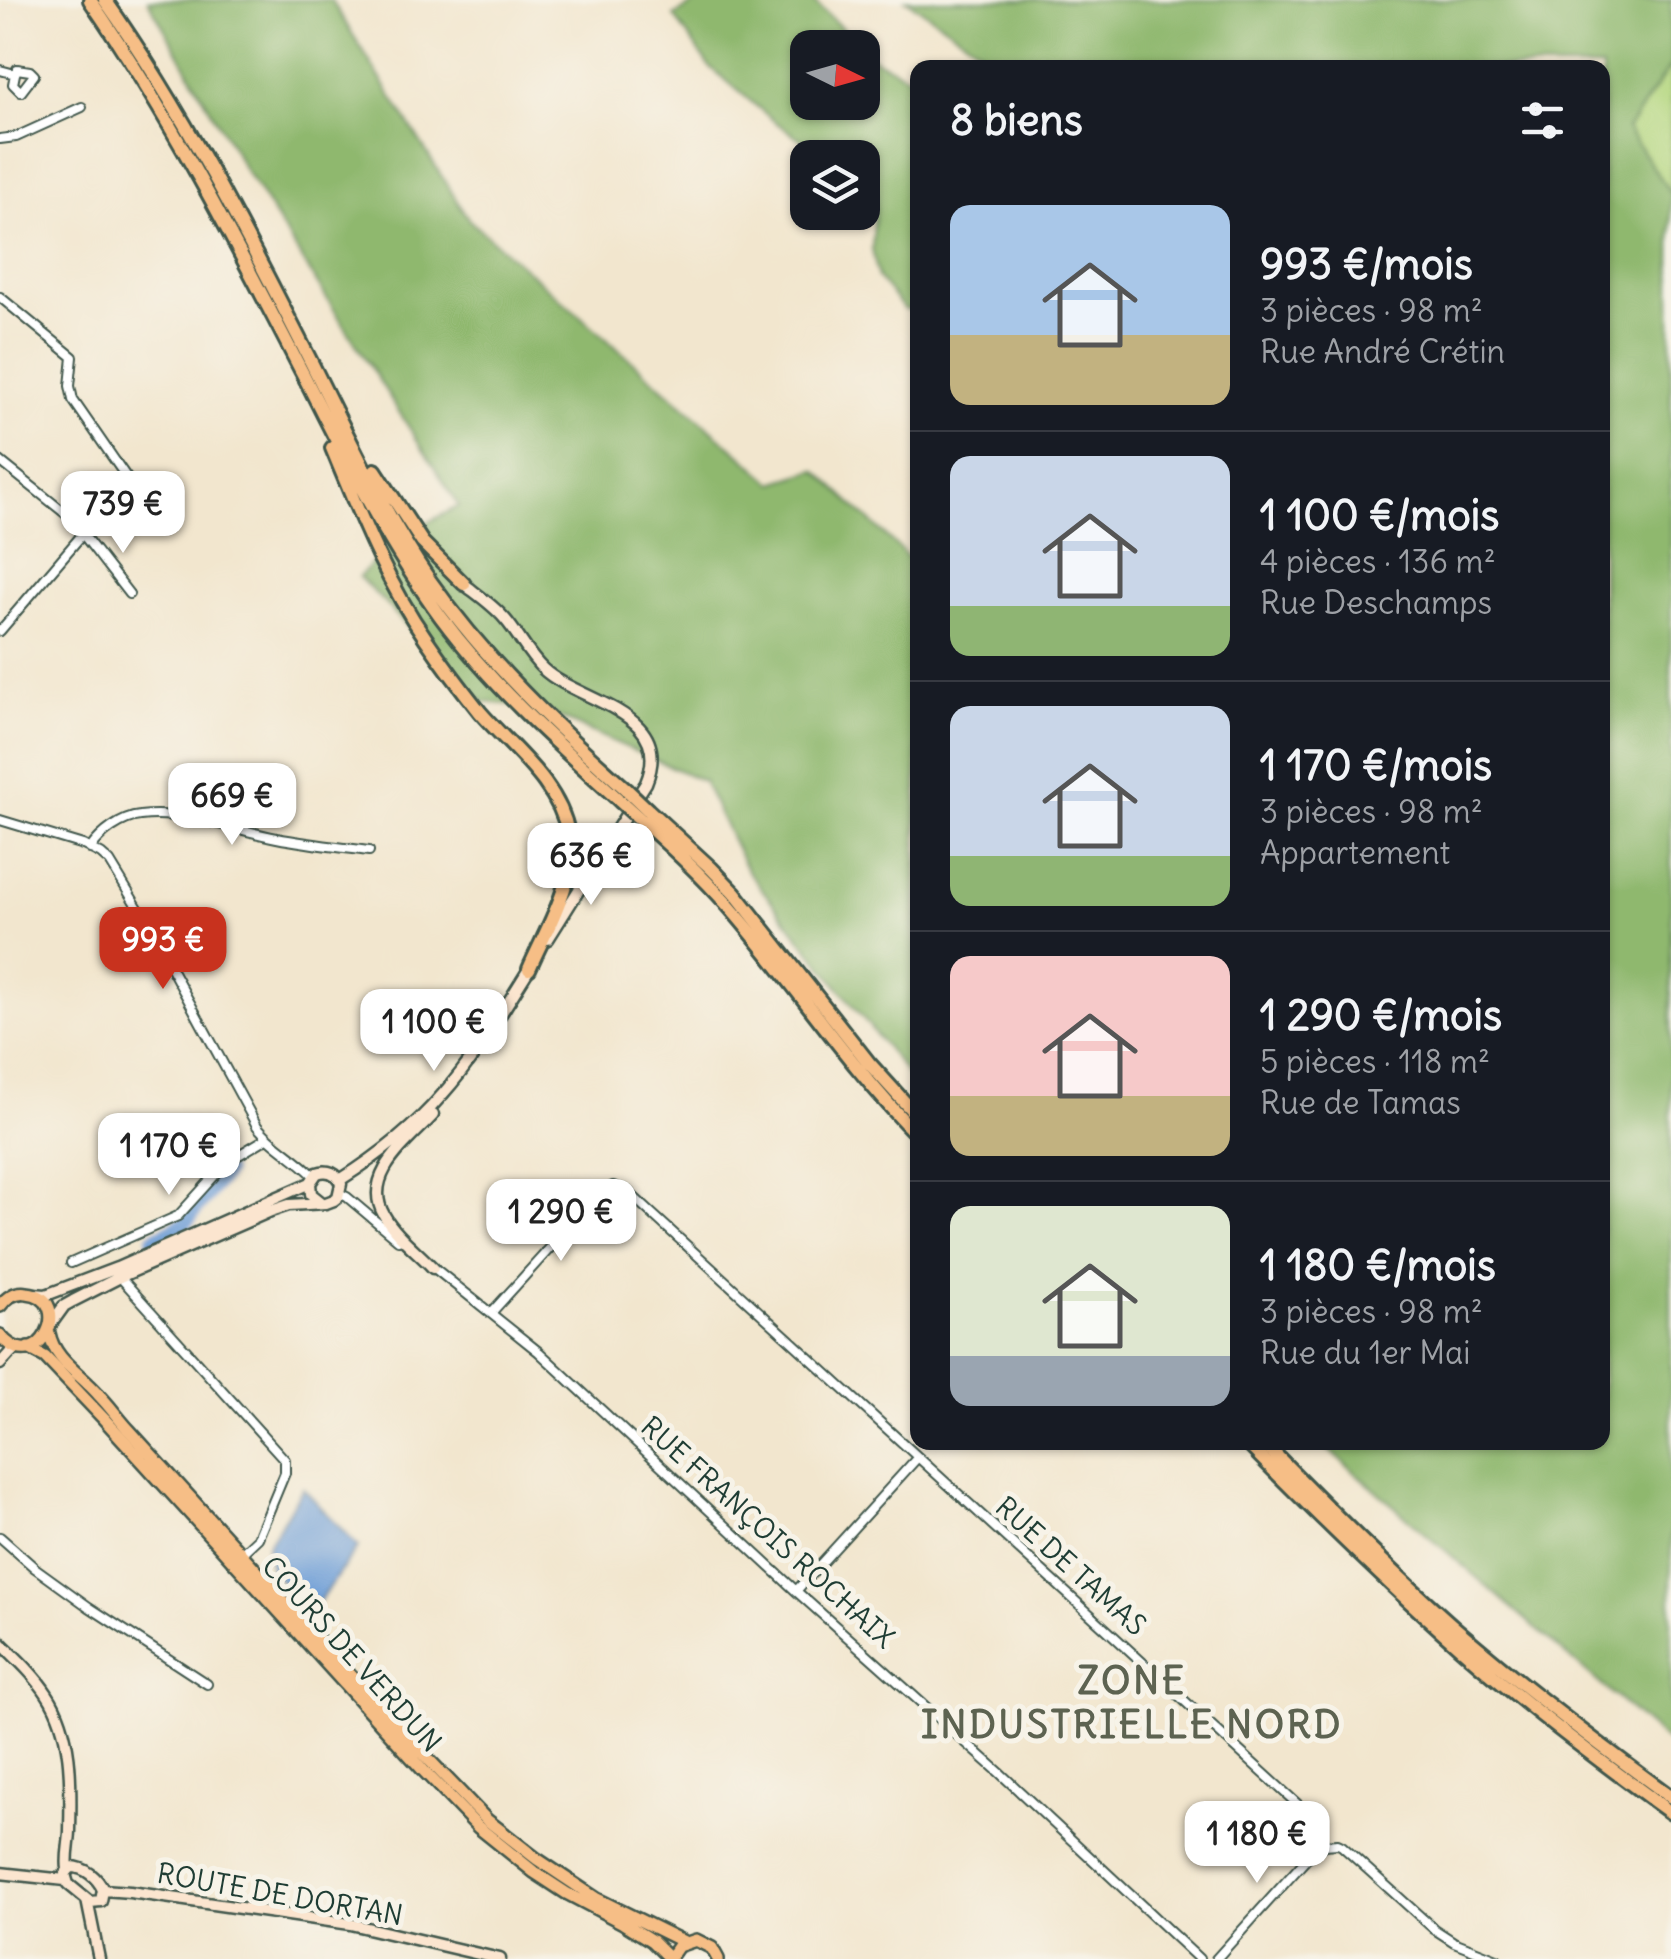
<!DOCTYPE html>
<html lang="fr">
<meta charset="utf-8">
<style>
:root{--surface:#171b24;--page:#20242c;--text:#f1f3f6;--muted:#9ea1a6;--line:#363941;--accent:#c8321e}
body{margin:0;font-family:Delius,sans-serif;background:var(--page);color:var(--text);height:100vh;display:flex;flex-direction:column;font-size:38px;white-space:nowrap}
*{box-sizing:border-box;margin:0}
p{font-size:32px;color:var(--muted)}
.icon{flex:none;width:55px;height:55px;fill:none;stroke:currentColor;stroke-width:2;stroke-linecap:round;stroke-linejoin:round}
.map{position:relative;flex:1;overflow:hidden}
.sheet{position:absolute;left:910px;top:60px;width:700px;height:1390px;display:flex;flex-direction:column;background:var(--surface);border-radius:20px;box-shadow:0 2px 8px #0004}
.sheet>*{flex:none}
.needle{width:65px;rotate:95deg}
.tools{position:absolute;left:790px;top:30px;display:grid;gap:20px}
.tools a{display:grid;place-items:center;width:90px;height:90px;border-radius:20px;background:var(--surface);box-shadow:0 2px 8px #0004;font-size:50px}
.price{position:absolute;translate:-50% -85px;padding:0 22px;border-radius:20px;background:#fff;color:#222;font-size:32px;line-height:65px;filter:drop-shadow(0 2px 5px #0008)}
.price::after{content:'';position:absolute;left:50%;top:60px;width:30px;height:22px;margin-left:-15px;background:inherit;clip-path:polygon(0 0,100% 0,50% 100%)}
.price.current{background:var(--accent);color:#fff}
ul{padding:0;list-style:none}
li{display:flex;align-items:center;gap:30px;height:250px;padding:0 40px}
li+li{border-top:2px solid var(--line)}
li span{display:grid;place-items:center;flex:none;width:280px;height:200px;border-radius:20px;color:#555}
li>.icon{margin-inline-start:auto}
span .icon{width:120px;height:120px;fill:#fffc;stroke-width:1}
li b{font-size:42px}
h2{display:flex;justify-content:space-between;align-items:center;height:120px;padding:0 40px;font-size:42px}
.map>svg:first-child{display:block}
</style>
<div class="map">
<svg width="1671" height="1959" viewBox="0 0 1671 1959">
<rect width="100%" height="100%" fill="#f7f3e8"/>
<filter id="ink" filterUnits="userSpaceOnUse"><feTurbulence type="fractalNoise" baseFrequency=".01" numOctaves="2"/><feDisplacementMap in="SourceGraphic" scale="20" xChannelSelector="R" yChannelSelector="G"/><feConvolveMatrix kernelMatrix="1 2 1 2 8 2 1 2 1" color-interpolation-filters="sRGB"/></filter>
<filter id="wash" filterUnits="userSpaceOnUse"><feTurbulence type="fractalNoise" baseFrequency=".0048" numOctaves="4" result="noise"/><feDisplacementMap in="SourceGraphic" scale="40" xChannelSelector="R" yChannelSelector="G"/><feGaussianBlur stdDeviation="2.25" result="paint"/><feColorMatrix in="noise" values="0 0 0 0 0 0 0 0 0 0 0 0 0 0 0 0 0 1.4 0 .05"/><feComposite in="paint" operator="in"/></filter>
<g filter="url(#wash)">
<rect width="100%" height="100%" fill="#f2e6ce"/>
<path fill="#b4d77f" stroke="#6a8a5a" stroke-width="2.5" d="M 1671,65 L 1671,194 L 1627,129 Z"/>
<path fill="#8fb86e" stroke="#577a51" stroke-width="2.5" d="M 148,0 L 331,0 L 469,220 L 773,483 L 816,470 L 908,557 L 917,560 L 917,1087 L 747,870 L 703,781 L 533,706 L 483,702 L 359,577 L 396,539 L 459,506 L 244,168 Z
M 701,0 L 812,0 L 862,47 L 808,48 L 808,102 L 862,102 L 863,48 L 873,58 L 917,81 L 917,310 L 904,309 L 878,278 L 872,249 L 876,195 L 863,164 L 862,158 L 827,157 L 774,121 L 708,65 L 674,16 Z
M 906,0 L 1671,0 L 1671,65 L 1627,129 L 1671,194 L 1671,1745 L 1321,1443 L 1602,1442 L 1602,68 L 1008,67 C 972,47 941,21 906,0 Z"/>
<path fill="#6e9ed7" stroke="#466e86" stroke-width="2.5" d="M 303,1488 L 358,1547 L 312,1611 L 271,1571 L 267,1546 Z"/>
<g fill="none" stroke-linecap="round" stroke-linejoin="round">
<path stroke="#6e9ed7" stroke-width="15" d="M 154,1239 L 185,1223 L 225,1172"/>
</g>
</g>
<g filter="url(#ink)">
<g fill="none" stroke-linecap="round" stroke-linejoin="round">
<g stroke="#3f564b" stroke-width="12">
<path id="street" d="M 0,70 L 15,74 L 17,69 L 30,71 L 34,75 L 21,92 L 13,84 L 15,74
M 0,139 L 16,137 L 82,107
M 0,297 L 73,357 L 70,386 L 73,400 L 140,497 L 142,502 L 141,513 L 126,522 L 87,527 L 81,526 L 0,461
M 85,537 L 129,594
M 0,631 L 81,536
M 0,820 L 83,845 L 101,854 L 110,862 L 141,913 L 257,1126 C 273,1146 296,1157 314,1176
M 90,849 C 101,833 121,818 140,816 C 182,810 236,830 277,838 C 307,844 338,847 369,851
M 339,1193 L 347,1197 L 398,1240
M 71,1263 L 178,1216 L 227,1162 L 267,1138
M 433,1267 L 539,1352 L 796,1591 L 1000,1773 L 1199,1959
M 120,1277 L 285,1460 L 285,1473 L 258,1538 L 241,1554
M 491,1313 L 599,1194 L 613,1186 L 626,1190 L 1317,1822 L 1324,1845
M 0,1537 L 35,1568 L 89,1607 L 207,1684
M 796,1591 L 918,1457
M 1324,1845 L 1338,1844 L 1342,1846 L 1434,1929 L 1454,1942 L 1497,1959
M 1216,1959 L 1312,1853 L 1324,1845"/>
</g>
<g stroke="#3f564b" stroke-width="15">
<path id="secondary" d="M 464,584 C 478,595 493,605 505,619 C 519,635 528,655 543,669 C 579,703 676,711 646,783 L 548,939
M 433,1115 C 409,1141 361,1175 384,1215 C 395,1235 418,1252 433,1268
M 340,1180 C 378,1156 413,1129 442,1095 C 477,1056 503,1010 531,966
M 34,1294 L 46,1295 L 117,1268 L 310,1183
M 51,1324 L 64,1306 L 73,1301 L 120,1277 L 271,1211 L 289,1205 L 326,1203 L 334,1200 L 338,1197 L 341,1184 C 337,1173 328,1169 317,1173 L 310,1183 L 311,1194 L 321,1202
M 0,1364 L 11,1352 L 19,1348
M 0,1642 C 17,1659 34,1674 47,1694 C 73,1733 71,1785 70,1830 C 70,1843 66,1856 68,1869
M 71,1867 C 85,1867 98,1878 103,1890 L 101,1901 L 90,1902 L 68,1884 L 65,1874 Z
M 0,1873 L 65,1880
M 103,1890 L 130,1892 L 350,1924 L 500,1959
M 87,1900 L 99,1959"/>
</g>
<g stroke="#3f564b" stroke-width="16">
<path id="primary" d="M 0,1306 C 7,1297 16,1291 27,1293 C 77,1298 38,1382 0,1335
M 49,1333 C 54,1360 81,1374 98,1394 C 109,1405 118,1418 129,1430 L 407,1737 L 487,1820 L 537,1859 L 597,1899 L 684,1942
M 28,1348 L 45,1357 L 104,1419 L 423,1770 L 478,1827 L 534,1872 L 566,1893 L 623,1923 L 652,1941 L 669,1958
M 669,1959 L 678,1946 L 696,1940 L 712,1948 L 718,1959"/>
</g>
<g stroke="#3f564b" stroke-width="18">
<path id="highway" d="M 90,0 C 172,119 237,246 303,374 C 345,457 386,542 441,617 C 493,687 556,743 620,801
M 105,0 C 185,113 248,238 311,362 C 348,436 383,513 430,581 C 486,661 555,726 627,790
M 332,448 C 359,513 385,580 426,639 C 443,664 461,688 480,712 C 511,748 559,783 568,833 C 578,880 547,927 529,969
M 375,470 L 422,542 L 464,584
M 648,810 L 711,868 L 735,893 L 869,1063 L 918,1117
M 641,820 C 675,850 709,882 738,917 C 799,989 851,1068 918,1136
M 1246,1442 C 1321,1518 1397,1593 1478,1663 C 1540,1716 1605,1765 1671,1813
M 1263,1442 C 1326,1506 1388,1569 1455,1628 C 1524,1688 1597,1743 1671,1797"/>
</g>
<use href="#street" stroke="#fff" stroke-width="8"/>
<use href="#secondary" stroke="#fbe5cf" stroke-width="10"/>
<use href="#primary" stroke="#f6be86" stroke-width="11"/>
<use href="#highway" stroke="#f6be86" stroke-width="12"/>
<g stroke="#3f564b" stroke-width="18" stroke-linecap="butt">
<path id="highway-bridge" d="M 627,790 L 648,810
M 620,801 L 641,820"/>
</g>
<use href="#highway-bridge" stroke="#f6be86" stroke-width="12"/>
</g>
</g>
<g text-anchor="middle" stroke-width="10" stroke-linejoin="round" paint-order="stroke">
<g font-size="28" fill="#1f3d34" stroke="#f7f3e8">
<text transform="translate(768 1532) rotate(42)" y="10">RUE FRANÇOIS ROCHAIX</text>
<text transform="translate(1071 1566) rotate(42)" y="10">RUE DE TAMAS</text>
<text transform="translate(352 1654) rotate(48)" y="10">COURS DE VERDUN</text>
<text transform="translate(280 1894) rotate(10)" y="10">ROUTE DE DORTAN</text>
</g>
<g font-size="38" font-weight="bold" letter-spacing="2.5" fill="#5d6351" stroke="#f7f3e8">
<text x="1132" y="1694">ZONE<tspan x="1132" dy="44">INDUSTRIELLE NORD</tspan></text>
</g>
</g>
</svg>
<div class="tools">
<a><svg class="needle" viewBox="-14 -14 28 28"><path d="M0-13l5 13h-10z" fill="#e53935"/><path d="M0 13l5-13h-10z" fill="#9ea1a6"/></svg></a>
<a><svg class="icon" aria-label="layers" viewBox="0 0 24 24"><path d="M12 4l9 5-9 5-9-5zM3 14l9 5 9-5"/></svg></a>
</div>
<b class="price" style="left:123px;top:556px">739 €</b>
<b class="price" style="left:232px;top:848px">669 €</b>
<b class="price" style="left:591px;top:908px">636 €</b>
<b class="price current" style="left:163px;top:992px">993 €</b>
<b class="price" style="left:434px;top:1074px">1 100 €</b>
<b class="price" style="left:169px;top:1198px">1 170 €</b>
<b class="price" style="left:561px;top:1264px">1 290 €</b>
<b class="price" style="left:1257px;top:1886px">1 180 €</b>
<section class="sheet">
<h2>8 biens<svg class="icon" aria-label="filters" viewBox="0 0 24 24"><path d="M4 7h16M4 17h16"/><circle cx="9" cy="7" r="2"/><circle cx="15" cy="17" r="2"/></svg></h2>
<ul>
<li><span style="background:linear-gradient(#a9c7e8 65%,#c2b280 0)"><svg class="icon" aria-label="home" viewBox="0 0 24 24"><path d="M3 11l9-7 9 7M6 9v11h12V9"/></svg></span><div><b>993 €/mois</b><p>3 pièces · 98 m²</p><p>Rue André Crétin</p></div></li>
<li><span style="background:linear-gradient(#c9d6e8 75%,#8fb573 0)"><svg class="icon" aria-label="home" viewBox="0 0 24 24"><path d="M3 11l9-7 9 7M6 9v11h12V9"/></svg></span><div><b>1 100 €/mois</b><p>4 pièces · 136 m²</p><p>Rue Deschamps</p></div></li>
<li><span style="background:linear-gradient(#c9d6e8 75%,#8fb573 0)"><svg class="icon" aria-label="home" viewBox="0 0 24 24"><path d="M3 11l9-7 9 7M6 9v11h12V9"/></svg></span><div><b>1 170 €/mois</b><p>3 pièces · 98 m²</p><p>Appartement</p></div></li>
<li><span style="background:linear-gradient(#f6c9c9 70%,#c2b280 0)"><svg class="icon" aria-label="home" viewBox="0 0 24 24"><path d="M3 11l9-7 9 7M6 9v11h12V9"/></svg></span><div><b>1 290 €/mois</b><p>5 pièces · 118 m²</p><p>Rue de Tamas</p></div></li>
<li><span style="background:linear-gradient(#dfe7d0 75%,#9aa5b1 0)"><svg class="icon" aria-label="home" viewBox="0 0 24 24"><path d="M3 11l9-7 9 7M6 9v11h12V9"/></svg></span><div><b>1 180 €/mois</b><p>3 pièces · 98 m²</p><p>Rue du 1er Mai</p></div></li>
</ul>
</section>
</div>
